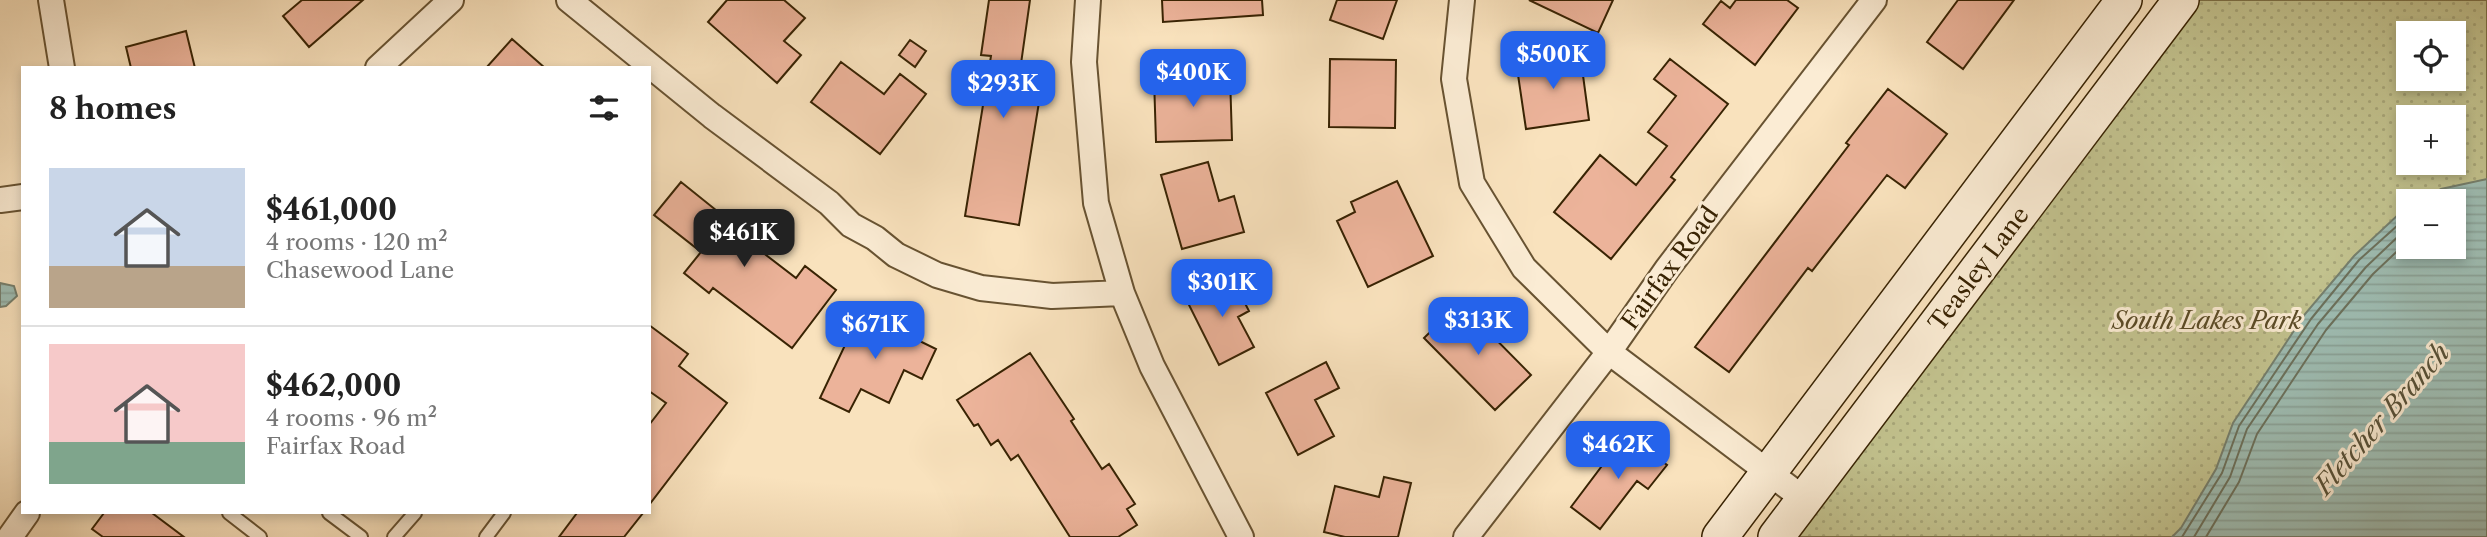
<!DOCTYPE html>
<meta charset="utf-8">
<style>
:root{--surface:#fff;--page:#f6f6f6;--text:#222;--muted:#767676;--line:#e0e0e0;--accent:#2563eb}
body{margin:0;font-family:"Libre Caslon Text",serif;background:var(--page);color:var(--text);height:100vh;display:flex;flex-direction:column;font-size:26px;white-space:nowrap}
*{box-sizing:border-box;margin:0}
p{font-size:23px;color:var(--muted)}
.icon{flex:none;width:38px;height:38px;fill:none;stroke:currentColor;stroke-width:2;stroke-linecap:round;stroke-linejoin:round}
.map{position:relative;flex:1;overflow:hidden}
.details{position:absolute;left:21px;top:66px;width:630px;height:448px;display:flex;flex-direction:column;background:var(--surface);border-radius:0px;box-shadow:0 4px 10px #0003}
.details>*{flex:none}
.tools{position:absolute;left:2396px;top:21px;display:grid;gap:14px}
.tools a{display:grid;place-items:center;width:70px;height:70px;border-radius:0px;background:var(--surface);box-shadow:0 4px 10px #0003;font-size:35px}
.price{position:absolute;translate:-50% -60px;padding:0 16px;border-radius:14px;background:var(--accent);color:#fff;font-size:23px;line-height:46px;filter:drop-shadow(0 2px 4px #0008)}
.price::after{content:'';position:absolute;left:50%;top:42px;width:21px;height:16px;margin-left:-10px;background:inherit;clip-path:polygon(0 0,100% 0,50% 100%)}
.price.selected{background:#222;color:#fff}
ul{padding:0;list-style:none}
li{display:flex;align-items:center;gap:21px;height:175px;padding:0 28px}
li+li{border-top:2px solid var(--line)}
li span{display:grid;place-items:center;flex:none;width:196px;height:140px;border-radius:0px;color:#555}
li>.icon{margin-inline-start:auto}
span .icon{width:84px;height:84px;fill:#fffc;stroke-width:1}
li b{font-size:30px}
h2{display:flex;justify-content:space-between;align-items:center;height:84px;padding:0 28px;font-size:30px}
.map>svg:first-child{display:block}
</style>
<div class="map">
<svg width="2487" height="537" viewBox="0 0 2487 537">
<defs>
<pattern id="grass-dots" width="8" height="8" patternUnits="userSpaceOnUse" patternTransform="scale(1.75)"><rect width="8" height="8" fill="#c2c28e"/><path d="M2 2h.1M6 6h.1" fill="none" stroke="#a7a679" stroke-width="1.8" stroke-linecap="round"/></pattern>
<pattern id="water-rules" width="6" height="5" patternUnits="userSpaceOnUse" patternTransform="scale(1.75)"><rect width="6" height="5" fill="#9ebdb3"/><path d="M0 2.5h6" fill="none" stroke="#89a298"/></pattern>
</defs>
<rect width="100%" height="100%" fill="#f9e2bd"/>
<filter id="stains"><feTurbulence type="fractalNoise" baseFrequency=".00286" numOctaves="4"/><feColorMatrix values="0 0 0 0 .2 0 0 0 0 .09 0 0 0 0 .02 0 0 0 .5 -.17"/></filter>
<radialGradient id="worn" r=".72"><stop offset=".6" stop-color="#630" stop-opacity="0"/><stop offset="1" stop-color="#630" stop-opacity=".3"/></radialGradient>
<path fill="url(#grass-dots)" stroke="#7d7248" stroke-width="2" fill-rule="evenodd" d="M 2180,0 L 2487,0 L 2487,537 L 1776,537 ZM 2408,33 L 2454,33 L 2454,79 L 2408,79 ZM 2408,117 L 2454,117 L 2454,163 L 2408,163 ZM 2408,201 L 2454,201 L 2454,247 L 2408,247 Z"/>
<path fill="url(#water-rules)" stroke="#757f6d" stroke-width="2" d="M 2487,179 L 2487,537 L 2172,537 L 2181,528 L 2216,469 L 2233,423 L 2305,314 L 2354,256 L 2400,213 L 2408,208 L 2408,247 L 2454,247 L 2454,201 L 2420,201 L 2441,189 Z
M 0,283 L 14,286 L 17,296 L 6,306 L 0,307 Z"/>
<g fill="none" stroke-linecap="round" stroke-linejoin="round">
<path stroke="#6b705b" stroke-width="2" d="M 2182,537 L 2222,473 L 2239,426 L 2311,319 L 2359,260 L 2408,216
M 2194,537 L 2230,477 L 2247,429 L 2318,324 L 2366,267 L 2408,227
M 2206,537 L 2239,482 L 2257,434 L 2326,330 L 2373,274 L 2408,241"/>
</g>
<path fill="#ecb39a" stroke="#382303" stroke-width="2" d="M 302,0 L 363,0 L 309,47 L 283,16 Z
M 727,0 L 784,0 L 805,18 L 784,41 L 801,55 L 777,83 L 708,22 Z
M 989,0 L 1030,0 L 1017,92 L 1040,96 L 1019,225 L 965,216 L 991,56 L 981,55 Z
M 1162,0 L 1262,0 L 1263,15 L 1163,22 Z
M 1337,0 L 1397,0 L 1383,39 L 1330,20 Z
M 1529,0 L 1613,0 L 1598,33 Z
M 1736,0 L 1787,0 L 1798,8 L 1755,65 L 1703,24 L 1721,1 L 1730,8 Z
M 1958,0 L 2014,0 L 1963,69 L 1927,42 Z
M 186,31 L 195,68 L 131,68 L 126,47 Z
M 512,39 L 545,68 L 486,68 Z
M 910,40 L 926,51 L 915,67 L 899,55 Z
M 1580,53 L 1589,120 L 1526,129 L 1516,61 Z
M 1330,59 L 1396,60 L 1395,128 L 1329,127 Z
M 1670,59 L 1728,104 L 1671,177 L 1675,180 L 1611,259 L 1554,212 L 1600,155 L 1636,185 L 1667,146 L 1648,132 L 1676,96 L 1654,79 Z
M 841,62 L 884,94 L 900,74 L 926,94 L 880,154 L 811,102 Z
M 1230,76 L 1232,140 L 1156,142 L 1154,78 Z
M 1888,89 L 1947,134 L 1905,188 L 1887,175 L 1812,271 L 1808,268 L 1729,372 L 1695,347 L 1849,145 L 1846,143 Z
M 1208,162 L 1219,201 L 1234,196 L 1244,232 L 1182,249 L 1161,175 Z
M 1397,181 L 1433,256 L 1368,287 L 1337,221 L 1355,212 L 1351,202 Z
M 681,182 L 752,239 L 749,242 L 796,278 L 805,266 L 836,290 L 792,348 L 713,288 L 709,293 L 684,273 L 701,252 L 654,215 Z
M 1231,276 L 1249,311 L 1238,317 L 1254,347 L 1219,365 L 1186,299 Z
M 1460,303 L 1531,375 L 1495,410 L 1424,338 Z
M 863,307 L 895,323 L 893,328 L 936,349 L 922,379 L 904,370 L 889,403 L 861,389 L 849,412 L 820,398 Z
M 649,325 L 688,354 L 679,366 L 727,403 L 649,505 L 649,425 L 666,403 L 649,391 Z
M 1030,353 L 1074,419 L 1071,421 L 1102,469 L 1109,464 L 1135,504 L 1127,509 L 1137,525 L 1118,537 L 1070,537 L 1018,455 L 1011,460 L 998,440 L 991,445 L 978,424 L 974,426 L 957,400 Z
M 1326,362 L 1339,388 L 1315,400 L 1334,436 L 1298,455 L 1266,393 Z
M 1626,434 L 1667,465 L 1648,489 L 1637,481 L 1600,529 L 1571,507 Z
M 1384,477 L 1411,483 L 1398,537 L 1345,537 L 1324,532 L 1335,486 L 1379,497 Z
M 104,513 L 152,513 L 184,537 L 103,537 L 92,529 Z
M 577,513 L 643,513 L 624,537 L 559,537 Z"/>
<g fill="none" stroke-linecap="round" stroke-linejoin="round">
<g stroke="#685332" stroke-width="16">
<path id="lane" d="M 229,513 L 260,537
M 329,513 L 361,537
M 394,537 L 415,513
M 486,537 L 504,513"/>
</g>
<g stroke="#685332" stroke-width="28">
<path id="street" d="M 51,0 L 62,68
M 569,0 L 712,116 L 829,203 L 851,225 L 875,238 L 896,255 L 937,275 L 981,288 L 1052,296 L 1122,293
M 1088,0 L 1084,62 L 1096,203 L 1122,293 L 1152,366 L 1241,537
M 1462,0 L 1454,79 L 1472,183 L 1524,268 L 1609,352 L 1804,499
M 378,68 L 451,0
M 0,200 L 23,197
M 10,537 L 27,513
M 1466,537 L 1609,352 L 1667,269 L 1874,0"/>
</g>
<g stroke="#382303" stroke-width="38">
<path id="secondary" d="M 1720,537 L 2124,0
M 1776,537 L 2181,0"/>
</g>
<use href="#lane" stroke="#fbecd4" stroke-width="12"/>
<use href="#street" stroke="#fbecd4" stroke-width="24"/>
<use href="#secondary" stroke="#fbecd4" stroke-width="35"/>
</g>
<g text-anchor="middle" stroke-width="6" stroke-linejoin="round" paint-order="stroke">
<g font-size="24" fill="#382303" stroke="#fbecd4">
<text transform="translate(1670 268) rotate(-54)" y="8">Fairfax Road</text>
<text transform="translate(1979 269) rotate(-53)" y="8">Teasley Lane</text>
</g>
<g font-size="24" font-style="italic" fill="#5a4b26" stroke="#fbecd4">
<text x="2207" y="329">South Lakes Park</text>
</g>
<g font-size="26" font-style="italic" fill="#575138" stroke="#fbecd4">
<text transform="translate(2382 419) rotate(-49)" y="9">Fletcher Branch</text>
</g>
</g>
<rect width="100%" height="100%" filter="url(#stains)"/>
<rect width="100%" height="100%" fill="url(#worn)"/>
</svg>
<div class="tools">
<a><svg class="icon" aria-label="locate" viewBox="0 0 24 24"><circle cx="12" cy="12" r="6"/><path d="M12 2v4M12 18v4M2 12h4M18 12h4"/></svg></a>
<a>+</a>
<a>−</a>
</div>
<b class="price" style="left:1553px;top:91px">$500K</b>
<b class="price" style="left:1193px;top:109px">$400K</b>
<b class="price" style="left:1003px;top:120px">$293K</b>
<b class="price selected" style="left:744px;top:269px">$461K</b>
<b class="price" style="left:1222px;top:319px">$301K</b>
<b class="price" style="left:1478px;top:357px">$313K</b>
<b class="price" style="left:875px;top:361px">$671K</b>
<b class="price" style="left:1618px;top:481px">$462K</b>
<section class="details">
<h2>8 homes<svg class="icon" aria-label="filters" viewBox="0 0 24 24"><path d="M4 7h16M4 17h16"/><circle cx="9" cy="7" r="2"/><circle cx="15" cy="17" r="2"/></svg></h2>
<ul>
<li><span style="background:linear-gradient(#c9d6e8 70%,#b9a48a 0)"><svg class="icon" aria-label="home" viewBox="0 0 24 24"><path d="M3 11l9-7 9 7M6 9v11h12V9"/></svg></span><div><b>$461,000</b><p>4 rooms · 120 m²</p><p>Chasewood Lane</p></div></li>
<li><span style="background:linear-gradient(#f6c9c9 70%,#7fa58c 0)"><svg class="icon" aria-label="home" viewBox="0 0 24 24"><path d="M3 11l9-7 9 7M6 9v11h12V9"/></svg></span><div><b>$462,000</b><p>4 rooms · 96 m²</p><p>Fairfax Road</p></div></li>
</ul>
</section>
</div>
